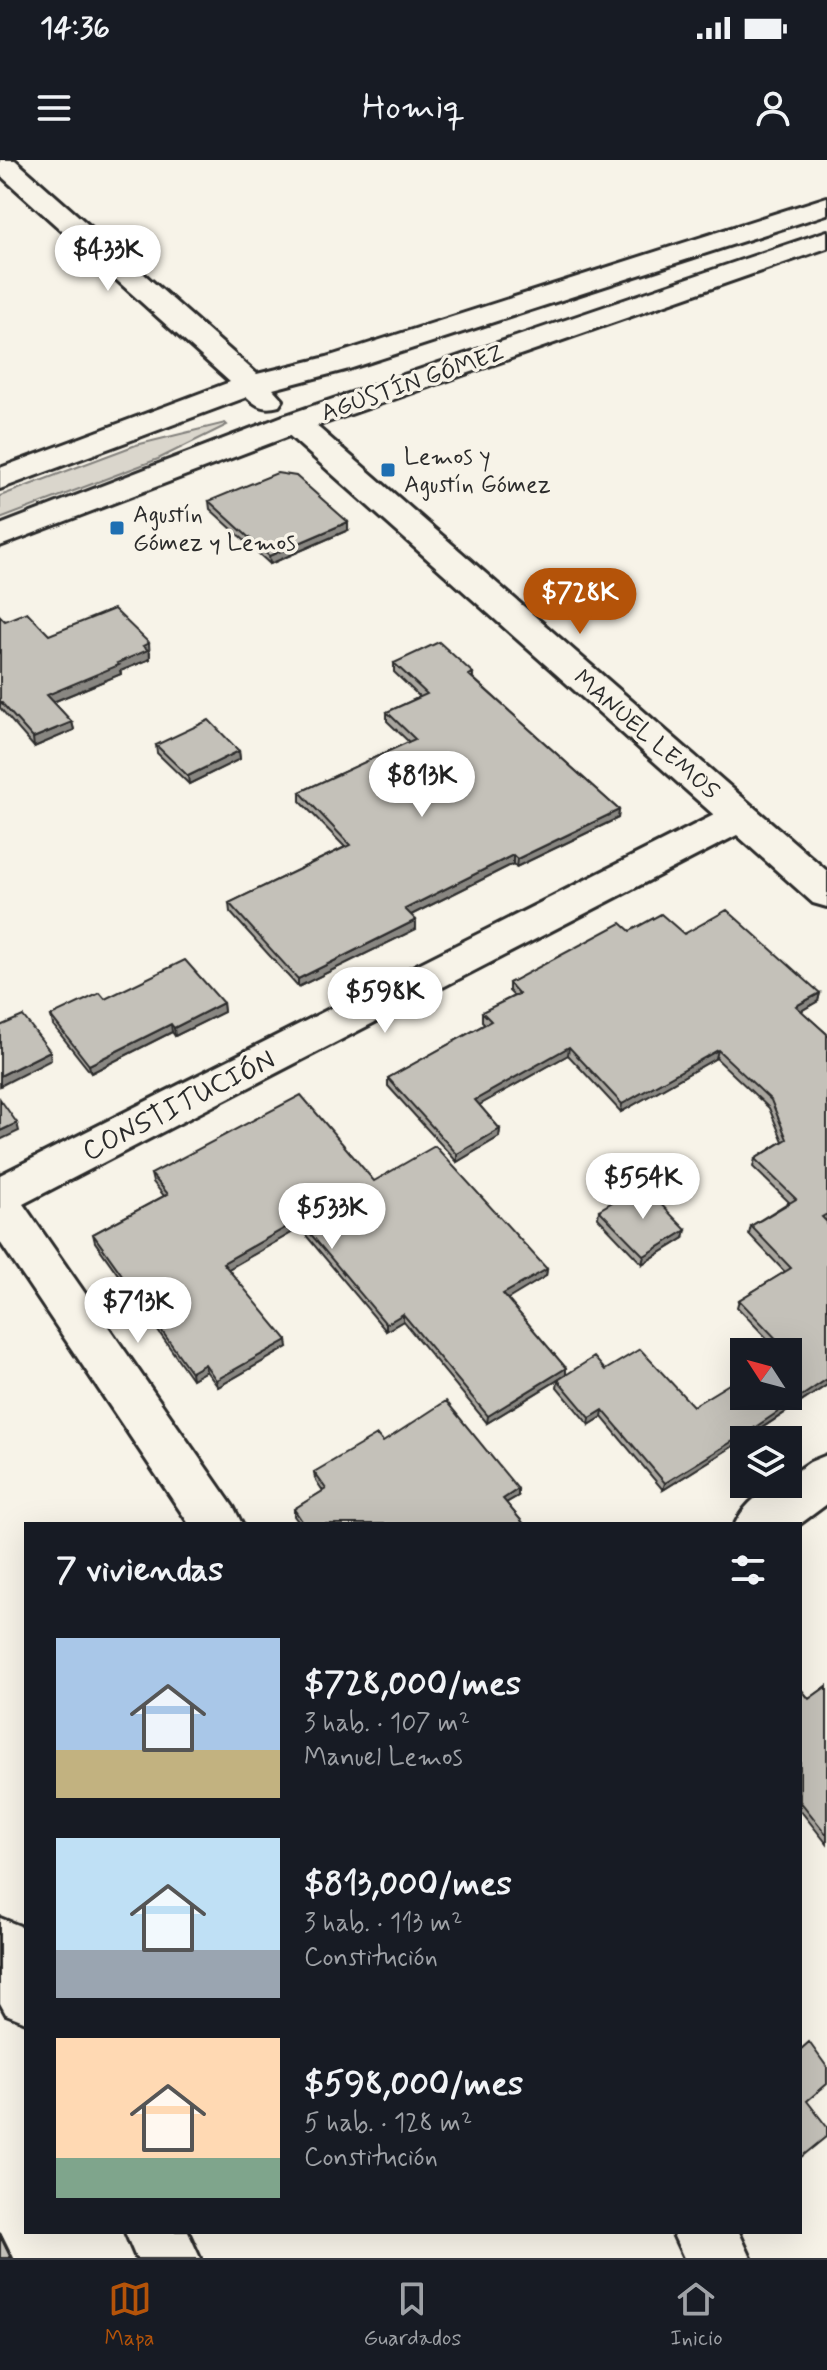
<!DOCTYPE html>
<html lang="es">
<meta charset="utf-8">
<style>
:root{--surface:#171b24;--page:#20242c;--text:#f1f3f6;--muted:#9ea1a6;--line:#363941;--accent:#b45309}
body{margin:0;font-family:Mynerve,sans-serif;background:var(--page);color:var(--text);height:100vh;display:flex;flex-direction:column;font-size:30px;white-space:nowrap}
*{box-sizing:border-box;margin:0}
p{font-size:26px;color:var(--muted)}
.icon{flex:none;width:44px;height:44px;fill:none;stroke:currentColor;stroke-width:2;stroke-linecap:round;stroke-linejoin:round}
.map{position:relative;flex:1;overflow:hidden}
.drawer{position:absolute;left:24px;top:1362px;width:778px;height:712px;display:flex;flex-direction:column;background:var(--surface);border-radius:0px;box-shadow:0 8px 32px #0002}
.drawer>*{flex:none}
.needle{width:52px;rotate:306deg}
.controls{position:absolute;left:730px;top:1178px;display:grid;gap:16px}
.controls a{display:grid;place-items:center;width:72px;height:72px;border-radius:0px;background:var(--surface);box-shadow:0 8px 32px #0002;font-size:40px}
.price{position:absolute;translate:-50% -68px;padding:0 18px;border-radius:28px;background:#fff;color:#222;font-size:26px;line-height:52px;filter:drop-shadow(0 2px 4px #0008)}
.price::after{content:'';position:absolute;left:50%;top:48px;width:24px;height:18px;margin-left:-12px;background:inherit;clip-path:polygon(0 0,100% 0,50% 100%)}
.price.current{background:var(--accent);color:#fff}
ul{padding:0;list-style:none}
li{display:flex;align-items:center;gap:24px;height:200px;padding:0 32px}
li span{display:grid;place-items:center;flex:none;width:224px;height:160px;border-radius:0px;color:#555}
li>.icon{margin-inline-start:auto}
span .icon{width:96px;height:96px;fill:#fffc;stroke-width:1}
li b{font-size:34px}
h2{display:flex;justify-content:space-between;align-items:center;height:96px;padding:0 32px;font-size:34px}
.status{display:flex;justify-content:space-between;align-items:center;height:56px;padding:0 40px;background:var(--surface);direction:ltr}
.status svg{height:22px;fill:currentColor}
header{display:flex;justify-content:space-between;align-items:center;height:104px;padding:0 32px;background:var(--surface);font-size:36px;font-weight:600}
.tabs{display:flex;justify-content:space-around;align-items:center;height:112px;border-top:2px solid var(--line);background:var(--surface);font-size:22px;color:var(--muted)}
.tabs a{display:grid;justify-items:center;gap:4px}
.tabs .current{color:var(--accent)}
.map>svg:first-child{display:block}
</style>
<div class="status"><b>14:36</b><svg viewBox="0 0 49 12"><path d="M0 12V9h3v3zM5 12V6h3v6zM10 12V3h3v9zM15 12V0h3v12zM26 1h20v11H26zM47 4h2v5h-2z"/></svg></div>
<header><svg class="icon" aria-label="menu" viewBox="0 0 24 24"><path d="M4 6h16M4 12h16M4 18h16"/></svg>Homiq<svg class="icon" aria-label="person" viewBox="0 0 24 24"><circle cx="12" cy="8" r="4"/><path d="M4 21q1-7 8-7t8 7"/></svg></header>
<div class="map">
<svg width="827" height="2098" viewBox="0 0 827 2098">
<rect width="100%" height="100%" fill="#f7f3e8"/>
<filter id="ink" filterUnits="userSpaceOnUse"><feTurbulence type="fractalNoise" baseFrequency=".0125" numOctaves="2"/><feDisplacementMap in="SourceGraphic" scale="16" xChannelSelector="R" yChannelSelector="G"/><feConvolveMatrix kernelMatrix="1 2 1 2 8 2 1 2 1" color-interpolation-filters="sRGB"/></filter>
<g filter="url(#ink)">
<path fill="#dad6cc" stroke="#82807c" stroke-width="2" d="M 225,263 L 227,265 L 158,299 L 0,359 L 0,336 L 136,285 Z"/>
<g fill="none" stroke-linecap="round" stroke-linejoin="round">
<g stroke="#2b2b2b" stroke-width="6">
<path id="minor" d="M 294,254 L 305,256 L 827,711 L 827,747 L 813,743 L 737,675 L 23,1044 L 234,1348 L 242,1364 L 189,1364 L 0,1082 L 0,1015 L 714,655 L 283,270 L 278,263 L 283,256 Z
M 827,1295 L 827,1344 L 800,1364 L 735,1364 C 744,1345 766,1324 788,1324 L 788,1317 L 810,1302 Z
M 0,1758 L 20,1766 L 26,1777 L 26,1862 L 6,1854 L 0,1843 Z
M 125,2072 L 188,2072 L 200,2098 L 136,2098 Z
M 672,2072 L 739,2072 L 751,2098 L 684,2098 Z"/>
</g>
<g stroke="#2b2b2b" stroke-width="6">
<path id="major" d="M 0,0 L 15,0 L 257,214 L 327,197 L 827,37 L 827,54 L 349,209 L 273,229 L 283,240 L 279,246 C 264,250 258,247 247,237 L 0,329 L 0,308 L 230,222 L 0,15 Z
M 827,71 L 827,88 L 305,270 L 0,386 L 0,365 L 283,256 Z"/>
</g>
<use href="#minor" fill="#f7f3e8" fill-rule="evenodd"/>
<use href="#major" fill="#f7f3e8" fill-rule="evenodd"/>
</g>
<path fill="#a9a69f" stroke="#2b2b2b" stroke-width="2" d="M 209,341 L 348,370 L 270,404 L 210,349 Z
M 0,456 L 5,461 L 49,475 L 150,492 L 150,499 L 120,511 L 121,514 L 53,542 L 72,562 L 74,570 L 34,587 L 0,548 Z
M 394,503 L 473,513 L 473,518 L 619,650 L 618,658 L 516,707 L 513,704 L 411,755 L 416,769 L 298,827 L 230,752 L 229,743 L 345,687 L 300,641 L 300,632 L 409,582 L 387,561 L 387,552 L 420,537 L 394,512 Z
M 156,585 L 239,591 L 240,599 L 189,624 L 157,593 Z
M 630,771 L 684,774 L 820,833 L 818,841 L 801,851 L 827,874 L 827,1225 L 751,1275 L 663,1330 L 602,1257 L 589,1265 L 557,1227 L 558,1220 L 605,1210 L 693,1246 L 788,1192 L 780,1192 L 737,1147 L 739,1140 L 785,1112 L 749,1074 L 751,1066 L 789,1042 L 753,1007 L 755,999 L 783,981 L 769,948 L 716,898 L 621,952 L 568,895 L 479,945 L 500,969 L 499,977 L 457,1002 L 388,926 L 388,918 L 485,864 L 482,861 L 482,852 L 514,836 L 509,831 L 509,823 Z
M 105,839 L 223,843 L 224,852 L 175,876 L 172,872 L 91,913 L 53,865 L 51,856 Z
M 151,1014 L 374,1021 L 547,1109 L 546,1116 L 507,1139 L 566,1208 L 566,1215 L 487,1263 L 403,1161 L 386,1171 L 300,1068 L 228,1109 L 288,1187 L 218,1227 L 206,1211 L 192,1219 L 95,1082 L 93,1074 L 164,1036 L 153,1022 Z
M 599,1050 L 684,1078 L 642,1104 L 598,1058 Z
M 383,1282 L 518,1336 L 506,1343 L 524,1364 L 300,1364 L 294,1356 L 294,1349 L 323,1331 L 315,1319 L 314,1312 Z
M 827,1526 L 827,1684 L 800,1650 L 800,1528 L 809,1539 Z"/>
<path fill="#898782" stroke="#2b2b2b" stroke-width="2" d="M 348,362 L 348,370 L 270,404 L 269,396 Z
M 149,483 L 150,499 L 120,511 L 121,514 L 48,544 L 47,535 L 117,503 Z
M 72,562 L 74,570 L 34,587 L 33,578 Z
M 239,591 L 240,599 L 189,624 L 188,616 Z
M 619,650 L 618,658 L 516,707 L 517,699 Z
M 513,695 L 513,704 L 405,758 L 405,749 Z
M 416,760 L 416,769 L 298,827 L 298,819 Z
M 820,833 L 818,841 L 794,855 L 796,846 Z
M 223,843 L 224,852 L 175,876 L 174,868 Z
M 171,864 L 172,872 L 91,913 L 89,905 Z
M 569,887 L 568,895 L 474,948 L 475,940 Z
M 718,890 L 716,898 L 621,952 L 622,944 Z
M 50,891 L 51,900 L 0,926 L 0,916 Z
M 17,963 L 19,971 L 0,980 L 0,971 Z
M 500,969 L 499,977 L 457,1002 L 457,994 Z
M 299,1060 L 300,1068 L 225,1111 L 223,1103 Z
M 686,1070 L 684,1078 L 642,1104 L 644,1096 Z
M 547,1109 L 546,1116 L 503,1142 L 503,1134 Z
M 403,1154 L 403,1161 L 386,1171 L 386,1164 Z
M 287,1180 L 288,1187 L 218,1227 L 216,1220 Z
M 205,1204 L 206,1211 L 192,1219 L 191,1212 Z
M 566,1208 L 566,1215 L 487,1263 L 488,1256 Z
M 827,1219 L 827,1225 L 751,1275 L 663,1330 L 665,1323 Z
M 603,1250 L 602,1257 L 589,1265 L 590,1258 Z
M 518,1329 L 518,1336 L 502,1345 L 503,1339 Z
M 0,2072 L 13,2098 L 11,2098 L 0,2076 Z"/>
<path fill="#c4c1b9" stroke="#2b2b2b" stroke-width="2" d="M 277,313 L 296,316 L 348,362 L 269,396 L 209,341 Z
M 114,449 L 149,483 L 143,486 L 148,490 L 117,503 L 119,505 L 47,535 L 72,562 L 33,578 L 0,541 L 0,456 L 5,461 L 27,452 L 49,475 Z
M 439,482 L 473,513 L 469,515 L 619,650 L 517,699 L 513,695 L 405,749 L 416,760 L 298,819 L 229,743 L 350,685 L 300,632 L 415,579 L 387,552 L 427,534 L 394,503 Z
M 209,560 L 239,591 L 188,616 L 156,585 Z
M 727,750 L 820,833 L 796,846 L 827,874 L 827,1054 L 822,1057 L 827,1062 L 827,1219 L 754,1268 L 665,1323 L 603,1250 L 590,1258 L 558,1220 L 594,1197 L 605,1210 L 640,1189 L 693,1246 L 744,1215 L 744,1236 L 788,1236 L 788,1192 L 783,1192 L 787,1190 L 739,1140 L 791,1108 L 751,1066 L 796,1039 L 755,999 L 787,979 L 771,940 L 718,890 L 622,944 L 569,887 L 475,940 L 500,969 L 457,994 L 388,918 L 491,861 L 482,852 L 519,834 L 509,823 L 621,763 L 630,771 L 661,754 L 684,774 Z
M 185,800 L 223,843 L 174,868 L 171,864 L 89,905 L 51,856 L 100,833 L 105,839 Z
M 23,856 L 50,891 L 0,916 L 0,866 Z
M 301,935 L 374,1021 L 435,986 L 547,1109 L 503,1134 L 566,1208 L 488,1256 L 403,1154 L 386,1164 L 299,1060 L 223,1103 L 287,1180 L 216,1220 L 205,1204 L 191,1212 L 93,1074 L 168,1034 L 151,1014 Z
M 0,939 L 17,963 L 0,971 Z
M 636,1028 L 647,1039 L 652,1035 L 686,1070 L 644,1096 L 599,1050 Z
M 446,1241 L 518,1329 L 503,1339 L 524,1364 L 304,1364 L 294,1349 L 326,1329 L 314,1312 L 377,1275 L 383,1282 Z
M 827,1526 L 827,1675 L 800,1641 L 800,1528 L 809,1539 Z
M 809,1882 L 827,1907 L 827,1924 L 807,1941 L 827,1967 L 827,1976 L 800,1998 L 800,1890 Z
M 0,2076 L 11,2098 L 0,2098 Z"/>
</g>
<g fill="#1f6fb2" stroke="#f7f3e8" stroke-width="3">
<rect x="380" y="302" width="16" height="16" rx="4"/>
<rect x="109" y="360" width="16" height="16" rx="4"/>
</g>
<g text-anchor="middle" stroke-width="7" stroke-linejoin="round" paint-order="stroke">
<g font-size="24" fill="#2b2b2b" stroke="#f7f3e8">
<text transform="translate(412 222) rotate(-19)" y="8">AGUSTÍN GÓMEZ</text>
<text transform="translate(647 574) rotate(41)" y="8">MANUEL LEMOS</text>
</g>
<g font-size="24" fill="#2b2b2b" stroke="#f7f3e8" text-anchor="start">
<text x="404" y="304">Lemos y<tspan x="404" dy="28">Agustín Gómez</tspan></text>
<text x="133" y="362">Agustín<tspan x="133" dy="28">Gómez y Lemos</tspan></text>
</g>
<g font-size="28" fill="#2b2b2b" stroke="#f7f3e8">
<text transform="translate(178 944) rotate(-27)" y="10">CONSTITUCIÓN</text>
</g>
</g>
</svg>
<div class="controls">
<a><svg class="needle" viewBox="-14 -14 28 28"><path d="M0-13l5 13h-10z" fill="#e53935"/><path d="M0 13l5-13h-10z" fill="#9ea1a6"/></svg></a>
<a><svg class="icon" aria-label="layers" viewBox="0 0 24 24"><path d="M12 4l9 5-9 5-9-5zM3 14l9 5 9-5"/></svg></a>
</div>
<b class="price" style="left:108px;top:133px">$433K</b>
<b class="price current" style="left:580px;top:476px">$728K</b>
<b class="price" style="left:422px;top:659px">$813K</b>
<b class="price" style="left:385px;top:875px">$598K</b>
<b class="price" style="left:643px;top:1061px">$554K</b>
<b class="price" style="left:332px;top:1091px">$533K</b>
<b class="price" style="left:138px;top:1185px">$713K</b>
<section class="drawer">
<h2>7 viviendas<svg class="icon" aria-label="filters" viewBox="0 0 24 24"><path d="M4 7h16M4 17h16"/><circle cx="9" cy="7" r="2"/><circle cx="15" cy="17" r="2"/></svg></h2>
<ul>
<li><span style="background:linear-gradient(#a9c7e8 70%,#c2b280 0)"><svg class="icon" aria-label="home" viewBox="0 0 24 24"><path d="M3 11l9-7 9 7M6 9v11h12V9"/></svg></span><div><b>$728,000/mes</b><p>3 hab. · 107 m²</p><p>Manuel Lemos</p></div></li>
<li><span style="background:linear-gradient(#bfe0f5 70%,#9aa5b1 0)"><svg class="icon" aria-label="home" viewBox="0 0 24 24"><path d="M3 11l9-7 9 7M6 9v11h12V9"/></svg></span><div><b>$813,000/mes</b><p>3 hab. · 113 m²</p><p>Constitución</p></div></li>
<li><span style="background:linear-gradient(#ffd9b3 75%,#7fa58c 0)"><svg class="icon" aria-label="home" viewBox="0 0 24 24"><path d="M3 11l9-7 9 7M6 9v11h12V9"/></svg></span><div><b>$598,000/mes</b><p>5 hab. · 128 m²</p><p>Constitución</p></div></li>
</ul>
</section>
</div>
<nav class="tabs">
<a class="current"><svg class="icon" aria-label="map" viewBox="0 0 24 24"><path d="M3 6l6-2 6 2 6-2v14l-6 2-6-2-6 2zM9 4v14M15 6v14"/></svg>Mapa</a>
<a><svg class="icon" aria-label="saved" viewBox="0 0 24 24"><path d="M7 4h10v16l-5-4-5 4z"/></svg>Guardados</a>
<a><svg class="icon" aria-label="home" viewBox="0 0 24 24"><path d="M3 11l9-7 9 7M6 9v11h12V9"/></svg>Inicio</a>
</nav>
